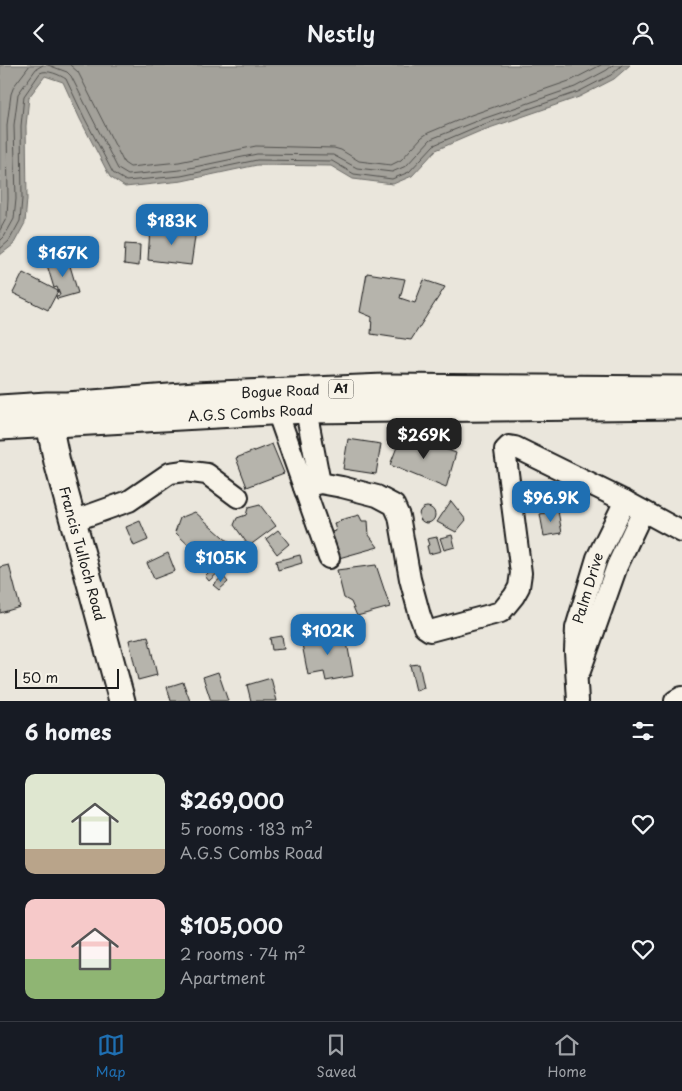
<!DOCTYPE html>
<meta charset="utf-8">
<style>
:root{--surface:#171b24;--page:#242831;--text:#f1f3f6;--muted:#9ea1a6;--line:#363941;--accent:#1f6fb2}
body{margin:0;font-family:"Playpen Sans",sans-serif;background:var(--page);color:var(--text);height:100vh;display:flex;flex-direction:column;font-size:19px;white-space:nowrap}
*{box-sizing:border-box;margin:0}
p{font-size:16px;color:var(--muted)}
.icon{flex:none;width:28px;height:28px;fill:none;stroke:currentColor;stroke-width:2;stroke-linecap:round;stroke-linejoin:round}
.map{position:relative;height:636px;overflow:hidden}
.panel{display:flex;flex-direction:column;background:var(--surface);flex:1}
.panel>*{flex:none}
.scale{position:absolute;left:15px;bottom:12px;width:104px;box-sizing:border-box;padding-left:5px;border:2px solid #1c1c1c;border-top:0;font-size:14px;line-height:18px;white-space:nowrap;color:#1c1c1c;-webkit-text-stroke:4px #f7f3e8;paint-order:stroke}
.price{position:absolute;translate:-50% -42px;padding:0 11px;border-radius:10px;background:var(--accent);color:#fff;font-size:16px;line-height:32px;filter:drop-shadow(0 1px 2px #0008)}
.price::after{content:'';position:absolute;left:50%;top:30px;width:15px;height:11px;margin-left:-8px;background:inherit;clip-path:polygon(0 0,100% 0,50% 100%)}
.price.current{background:#222;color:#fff}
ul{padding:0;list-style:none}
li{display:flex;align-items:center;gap:15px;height:125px;padding:0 25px}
li span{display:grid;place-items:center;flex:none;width:140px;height:100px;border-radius:10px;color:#555}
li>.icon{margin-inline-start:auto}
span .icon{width:60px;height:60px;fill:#fffc;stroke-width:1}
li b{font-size:21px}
h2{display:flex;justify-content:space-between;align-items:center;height:60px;padding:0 25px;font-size:21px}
header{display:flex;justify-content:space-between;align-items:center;height:65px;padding:0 25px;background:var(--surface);font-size:22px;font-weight:600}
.menu{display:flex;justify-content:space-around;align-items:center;height:70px;border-top:1px solid var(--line);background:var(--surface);font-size:14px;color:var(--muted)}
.menu a{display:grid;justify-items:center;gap:2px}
.menu .current{color:var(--accent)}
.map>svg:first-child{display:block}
</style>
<header><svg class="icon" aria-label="back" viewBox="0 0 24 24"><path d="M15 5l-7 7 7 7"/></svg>Nestly<svg class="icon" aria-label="person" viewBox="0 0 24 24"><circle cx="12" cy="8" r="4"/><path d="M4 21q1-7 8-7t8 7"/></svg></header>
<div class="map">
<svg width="682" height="636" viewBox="0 0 682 636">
<rect width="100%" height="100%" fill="#eae6dc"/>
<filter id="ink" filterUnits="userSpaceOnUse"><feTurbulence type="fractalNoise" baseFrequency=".02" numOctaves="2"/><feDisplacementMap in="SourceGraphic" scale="10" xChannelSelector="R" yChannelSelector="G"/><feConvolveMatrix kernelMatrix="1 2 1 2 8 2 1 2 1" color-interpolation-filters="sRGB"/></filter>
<g filter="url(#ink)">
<path fill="#a3a19a" stroke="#6d6c68" d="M 0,0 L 630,0 L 614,14 L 579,32 L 478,67 L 436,85 L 412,111 L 393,119 L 353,114 L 331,101 L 257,100 L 182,116 L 125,122 L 110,112 L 80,54 L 63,17 L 45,11 L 29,32 L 26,61 L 27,134 L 25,158 L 13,180 L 0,190 Z"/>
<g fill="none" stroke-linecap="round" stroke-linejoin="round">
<path stroke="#52514e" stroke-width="1" d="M 48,0 L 67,7 L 71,11 L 118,104 L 128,110 L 180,105 L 257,89 L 333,90 L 357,103 L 392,107 L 406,101 L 431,74 L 474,57 L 575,22 L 607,5 L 613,0
M 70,0 L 78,7 L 124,98 L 130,102 L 179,97 L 256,81 L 334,83 L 341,85 L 359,96 L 391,100 L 401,95 L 422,72 L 428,68 L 471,50 L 572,15 L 601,0
M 0,165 L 7,152 L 8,134 L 7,60 L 11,29 L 14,21 L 30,0
M 0,176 L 4,172 L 14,154 L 16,134 L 14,60 L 18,29 L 36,4 L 43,0
M 0,184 L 9,176 L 20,156 L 22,134 L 21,61 L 24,31 L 40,8 C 47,4 60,10 66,14 L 84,52 L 113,108 L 126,116 L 181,111 L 257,95 L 332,96 L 354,109 L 392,114 L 409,107 L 434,80 L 476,62 L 578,27 L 611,10 L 622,0"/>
</g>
<path fill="#b6b4ac" stroke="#1c1c1c" d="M 150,163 L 196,165 L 191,200 L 148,195 Z
M 125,179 L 140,180 L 139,201 L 124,199 Z
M 68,194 L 78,228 L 57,234 L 56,231 L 60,230 L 57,222 L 54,223 L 47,200 Z
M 23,208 L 58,226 L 48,245 L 13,228 Z
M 367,208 L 405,214 L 400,233 L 415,238 L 424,215 L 445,222 L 411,275 L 371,269 L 372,252 L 360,247 Z
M 402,369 L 456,388 L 446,423 L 390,400 Z
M 348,374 L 381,379 L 376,409 L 343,404 Z
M 272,379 L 284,408 L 247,422 L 236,393 Z
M 451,436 L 466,455 L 456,467 L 437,457 Z
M 260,440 L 276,461 L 249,481 L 234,460 L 237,453 L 246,450 L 248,443 Z
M419 450a8 8 0 1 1 16 0a8 8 0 1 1-16 0Z
M 558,446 L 562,468 L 544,471 L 540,449 Z
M 195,447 L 232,480 L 211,502 L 175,467 L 180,453 Z
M 359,450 L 362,456 L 368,456 L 369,470 L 378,482 L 339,493 L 331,467 L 336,466 L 334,458 L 341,456 L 340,455 Z
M 140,456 L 148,475 L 134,481 L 126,462 Z
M 278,465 L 289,479 L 277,489 L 266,474 Z
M 452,470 L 455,482 L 444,485 L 440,473 Z
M 437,472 L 441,486 L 429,489 L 427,481 L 429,480 L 427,474 Z
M 168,488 L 175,506 L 154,514 L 147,498 Z
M 300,490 L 302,498 L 278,505 L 276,496 Z
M 9,500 L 20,542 L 0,548 L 0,502 Z
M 216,500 L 221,505 L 209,516 L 205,511 Z
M 376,500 L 390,542 L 357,551 L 351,537 L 344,533 L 337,505 Z
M 223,511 L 228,517 L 219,525 L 213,520 Z
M 345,566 L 353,611 L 326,616 L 324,607 L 308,610 L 301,574 L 324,569 Z
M 148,571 L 157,610 L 138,615 L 129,575 Z
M 282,571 L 284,584 L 272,585 L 270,573 Z
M 419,599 L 424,623 L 416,626 L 410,600 Z
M 218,607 L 228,636 L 211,636 L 203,612 Z
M 271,613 L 277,636 L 251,636 L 247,620 Z
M 183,617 L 190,636 L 171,636 L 167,622 Z"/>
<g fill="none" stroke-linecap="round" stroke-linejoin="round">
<g stroke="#1c1c1c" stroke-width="24">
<g id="minor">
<path d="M 306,345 L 320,418"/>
<path d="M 277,346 L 329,493"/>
<path d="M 304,422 L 320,418 L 342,422 L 377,431 L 394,440 L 399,451 L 410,514 L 420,551 L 424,562 L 430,566 L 501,547 L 514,531 L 519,522 L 521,508 L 505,385 L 509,381 L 515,382 L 625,436 L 682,467"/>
<path d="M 73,456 L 129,436 L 170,408 L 184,406 L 207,409 L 238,432"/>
<path d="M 580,606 L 617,501 L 643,446"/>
<path id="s1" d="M 578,636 L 575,586 L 576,563 L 597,493 L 625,436"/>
<path d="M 675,636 L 682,632"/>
</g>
</g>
<g stroke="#1c1c1c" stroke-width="29">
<g id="major">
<path id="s2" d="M 0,343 L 47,340 L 67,340 L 195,330 L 384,322 L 682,324"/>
<path id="s3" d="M 47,343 L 49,359 L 57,397 L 122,636"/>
<path id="s4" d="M 0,362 L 306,345 L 682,341"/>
</g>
</g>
<use href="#minor" stroke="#f7f3e8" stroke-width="20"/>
<use href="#major" stroke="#f7f3e8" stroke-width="25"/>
</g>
</g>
<g text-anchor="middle" stroke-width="5" stroke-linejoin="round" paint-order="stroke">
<rect fill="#f7f3e8" stroke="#5e5c59" stroke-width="1" x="328.5" y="314.5" width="25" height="19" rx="4"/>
<g font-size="12" font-weight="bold" fill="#1c1c1c">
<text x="341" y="328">A1</text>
</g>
<g font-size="14" fill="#1c1c1c" stroke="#f7f3e8">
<text dy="5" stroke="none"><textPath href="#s2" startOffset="281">Bogue Road</textPath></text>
<text dy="5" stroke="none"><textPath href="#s4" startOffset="251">A.G.S Combs Road</textPath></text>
<text dy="5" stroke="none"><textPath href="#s3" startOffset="150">Francis Tulloch Road</textPath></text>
<text dy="5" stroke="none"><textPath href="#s1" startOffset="115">Palm Drive</textPath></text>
</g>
</g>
</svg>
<div class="scale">50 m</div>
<b class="price" style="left:172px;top:181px">$183K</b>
<b class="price" style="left:63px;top:213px">$167K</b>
<b class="price current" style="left:424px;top:395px">$269K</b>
<b class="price" style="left:551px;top:458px">$96.9K</b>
<b class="price" style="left:221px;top:518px">$105K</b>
<b class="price" style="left:328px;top:591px">$102K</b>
</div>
<section class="panel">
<h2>6 homes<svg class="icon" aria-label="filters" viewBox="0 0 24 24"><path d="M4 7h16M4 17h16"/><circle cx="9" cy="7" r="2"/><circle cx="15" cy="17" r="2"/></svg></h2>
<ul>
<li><span style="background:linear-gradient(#dfe7d0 75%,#b9a48a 0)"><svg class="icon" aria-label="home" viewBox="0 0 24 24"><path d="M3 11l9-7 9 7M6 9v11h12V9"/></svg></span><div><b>$269,000</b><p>5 rooms · 183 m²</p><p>A.G.S Combs Road</p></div><svg class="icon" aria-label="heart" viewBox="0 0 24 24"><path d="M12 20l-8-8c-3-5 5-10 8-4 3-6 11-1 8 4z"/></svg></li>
<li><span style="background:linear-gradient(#f6c9c9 60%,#8fb573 0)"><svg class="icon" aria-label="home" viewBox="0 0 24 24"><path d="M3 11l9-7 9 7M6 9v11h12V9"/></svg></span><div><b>$105,000</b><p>2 rooms · 74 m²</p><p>Apartment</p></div><svg class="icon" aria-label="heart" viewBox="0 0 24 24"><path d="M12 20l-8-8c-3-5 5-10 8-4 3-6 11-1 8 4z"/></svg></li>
</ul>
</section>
<nav class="menu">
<a class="current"><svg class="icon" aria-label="map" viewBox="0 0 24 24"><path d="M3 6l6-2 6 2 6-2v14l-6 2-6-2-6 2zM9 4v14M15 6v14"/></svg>Map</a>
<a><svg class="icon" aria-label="saved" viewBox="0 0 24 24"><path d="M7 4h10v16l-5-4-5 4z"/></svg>Saved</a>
<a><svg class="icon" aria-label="home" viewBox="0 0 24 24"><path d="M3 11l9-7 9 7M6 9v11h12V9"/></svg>Home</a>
</nav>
